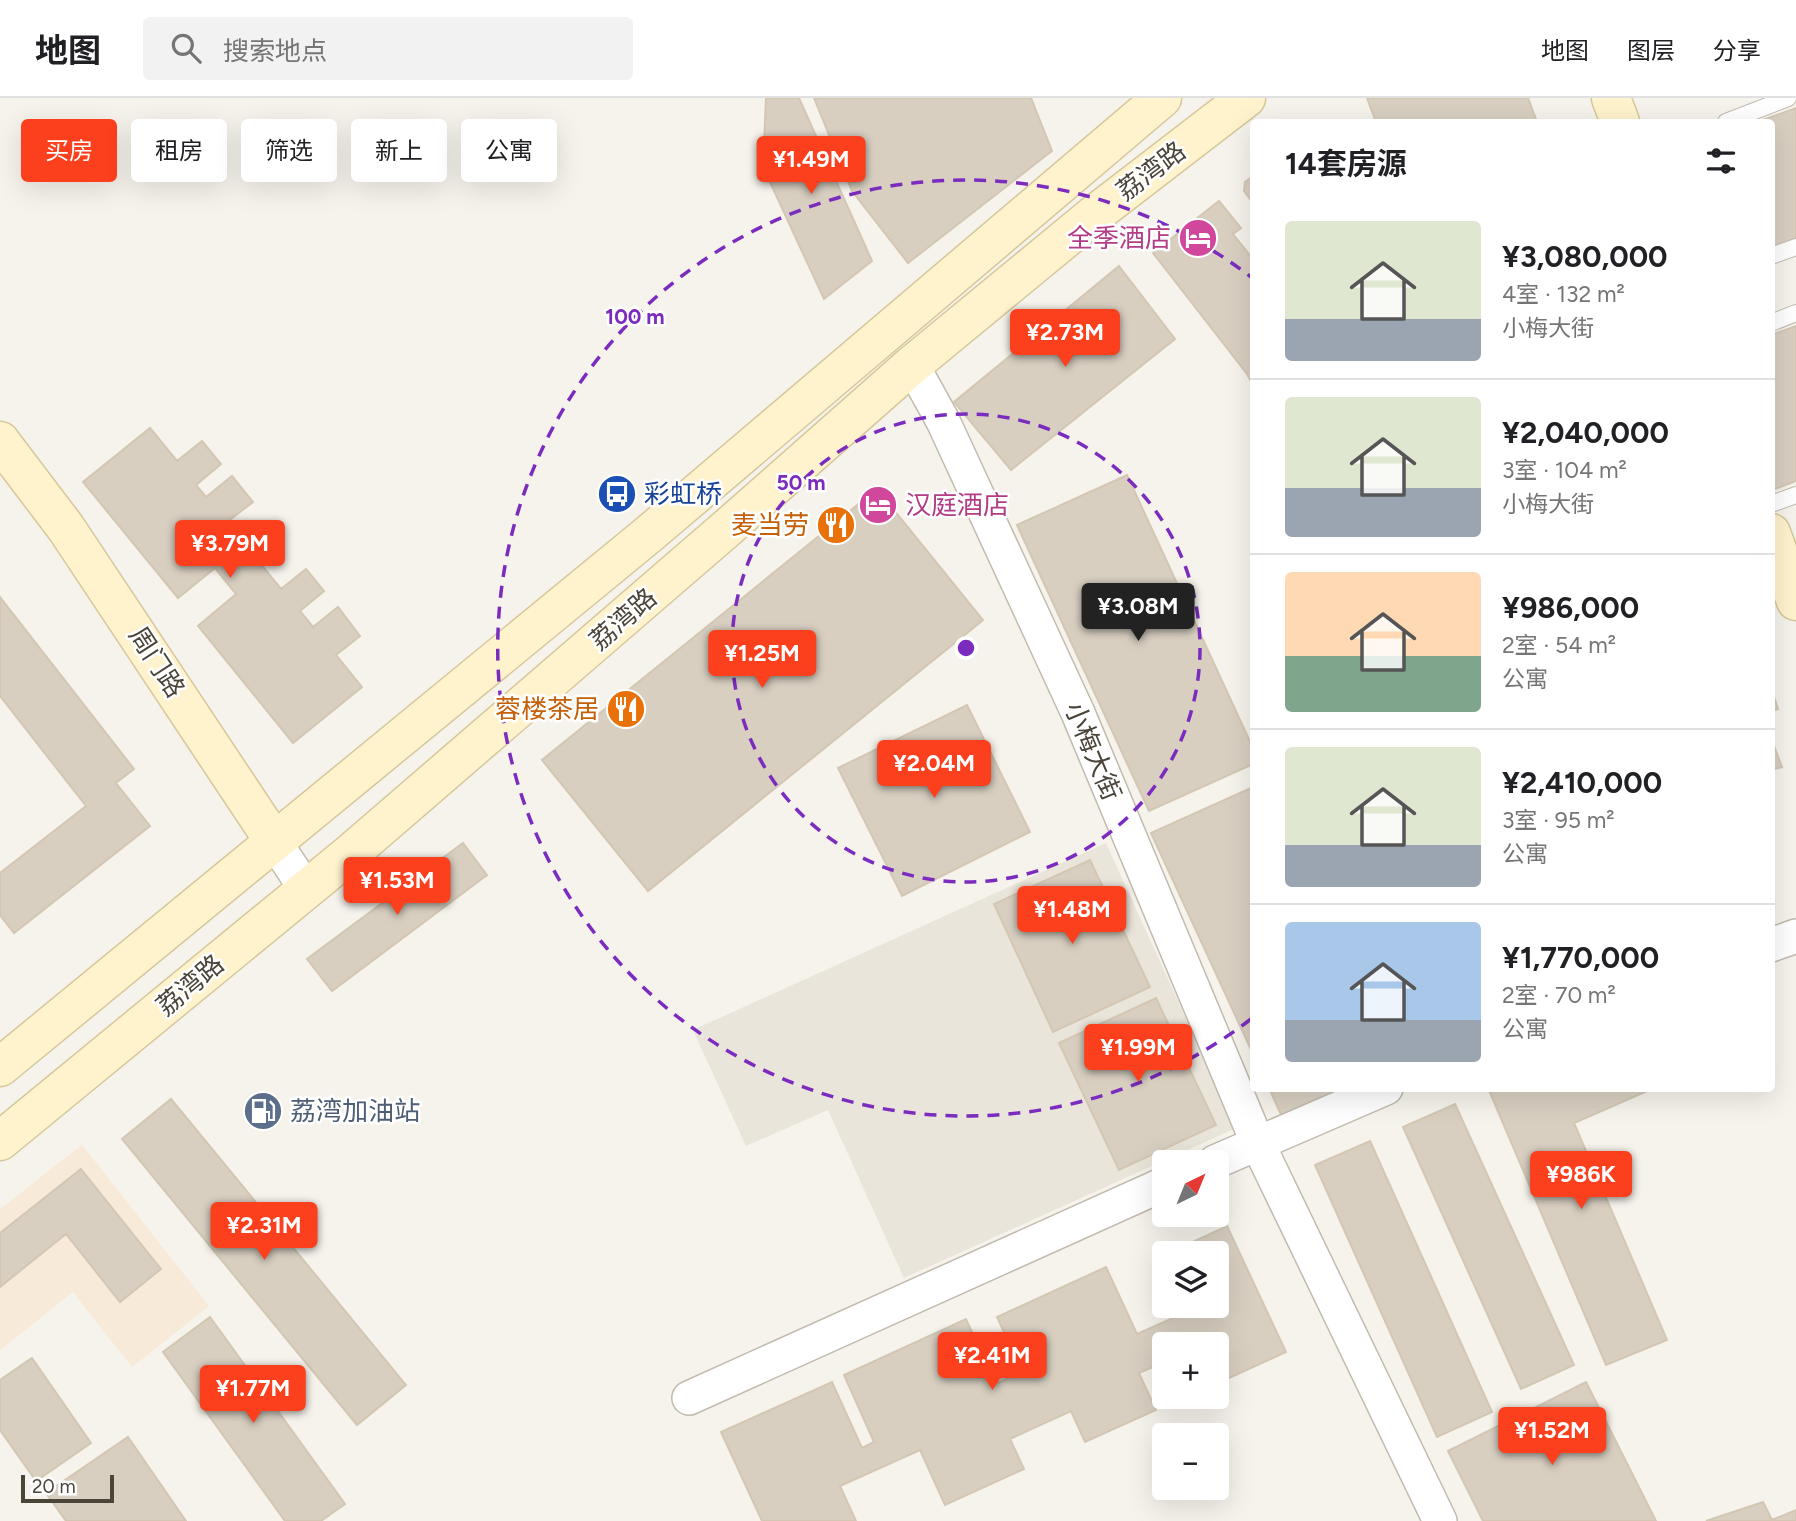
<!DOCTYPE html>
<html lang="zh">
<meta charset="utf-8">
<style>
:root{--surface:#fff;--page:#f2f2f2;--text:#202124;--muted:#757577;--line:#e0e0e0;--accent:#fc3f1d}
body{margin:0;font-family:Figtree,"Noto Sans SC",sans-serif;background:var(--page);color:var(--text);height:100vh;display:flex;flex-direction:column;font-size:26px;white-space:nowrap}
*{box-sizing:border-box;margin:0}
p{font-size:23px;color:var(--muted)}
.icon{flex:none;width:38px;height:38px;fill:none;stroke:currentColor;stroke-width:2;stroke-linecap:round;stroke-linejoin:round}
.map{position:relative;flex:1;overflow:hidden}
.details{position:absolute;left:1250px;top:21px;width:525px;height:973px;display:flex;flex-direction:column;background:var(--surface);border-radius:7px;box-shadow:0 7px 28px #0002}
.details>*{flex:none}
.top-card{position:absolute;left:21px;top:21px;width:665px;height:63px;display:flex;gap:14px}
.needle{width:46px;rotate:43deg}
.controls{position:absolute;left:1152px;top:1052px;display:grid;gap:14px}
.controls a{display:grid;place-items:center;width:77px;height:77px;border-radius:7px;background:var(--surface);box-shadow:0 7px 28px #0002;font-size:35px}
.scale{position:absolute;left:21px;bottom:18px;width:93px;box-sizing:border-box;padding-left:7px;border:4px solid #4b4439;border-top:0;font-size:19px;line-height:24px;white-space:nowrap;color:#4b4439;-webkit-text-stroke:5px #fff;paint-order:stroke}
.price{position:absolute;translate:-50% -60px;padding:0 16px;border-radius:7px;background:var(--accent);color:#fff;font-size:23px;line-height:46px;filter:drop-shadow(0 2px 4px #0008)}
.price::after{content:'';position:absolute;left:50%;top:42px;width:21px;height:16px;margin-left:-10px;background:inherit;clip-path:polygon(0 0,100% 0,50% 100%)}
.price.selected{background:#222;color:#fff}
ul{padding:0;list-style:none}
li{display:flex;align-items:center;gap:21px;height:175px;padding:0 35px}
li+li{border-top:2px solid var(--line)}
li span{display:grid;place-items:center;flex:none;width:196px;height:140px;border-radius:7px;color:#555}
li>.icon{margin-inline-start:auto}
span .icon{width:84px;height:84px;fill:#fffc;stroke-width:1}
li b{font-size:30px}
h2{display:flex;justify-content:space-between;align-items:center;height:84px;padding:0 35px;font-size:30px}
.chip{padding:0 24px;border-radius:7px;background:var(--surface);box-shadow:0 7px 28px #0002;font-size:24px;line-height:63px}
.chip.selected{background:var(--accent);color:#fff}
header{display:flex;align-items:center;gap:42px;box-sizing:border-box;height:98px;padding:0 35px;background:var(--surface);border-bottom:2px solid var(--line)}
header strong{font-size:33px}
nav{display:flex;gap:38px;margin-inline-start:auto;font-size:24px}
.search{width:490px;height:63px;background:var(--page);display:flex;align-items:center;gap:18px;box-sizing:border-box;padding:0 24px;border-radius:7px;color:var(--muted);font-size:26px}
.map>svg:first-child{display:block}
</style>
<header>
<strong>地图</strong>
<div class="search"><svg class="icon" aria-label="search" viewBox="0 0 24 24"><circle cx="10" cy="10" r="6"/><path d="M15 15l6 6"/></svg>搜索地点</div>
<nav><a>地图</a><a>图层</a><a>分享</a></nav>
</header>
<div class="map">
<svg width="1796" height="1423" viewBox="0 0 1796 1423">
<rect width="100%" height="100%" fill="#f6f3ec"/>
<path fill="#eae5da" d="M 1106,745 L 1236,1030 L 904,1180 L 828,1012 L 746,1048 L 693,932 Z"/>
<path fill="#f7ead8" d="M 82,1047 L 209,1208 L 132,1269 L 73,1194 L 0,1252 L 0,1111 Z"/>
<path fill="#d8cfc1" stroke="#d3c7b4" stroke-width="2" d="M 766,0 L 799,0 L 872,163 L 824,201 L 763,69 Z
M 814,0 L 1031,0 L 1052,53 L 908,165 L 852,93 Z
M 1367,0 L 1528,0 L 1537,24 L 1376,24 Z
M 1796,10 L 1796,143 L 1771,151 L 1771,24 L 1757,24 Z
M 1253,78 L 1253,105 L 1244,93 L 1245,84 Z
M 1219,103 L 1241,130 L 1233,136 L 1253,161 L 1253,287 L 1247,276 L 1153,155 Z
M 1119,168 L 1175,241 L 1011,372 L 954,304 Z
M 1796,228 L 1796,383 L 1775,391 L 1771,380 L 1771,237 Z
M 150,330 L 177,363 L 202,343 L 221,366 L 196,387 L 206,399 L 232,378 L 253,404 L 227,424 L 281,491 L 306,471 L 324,493 L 300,513 L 313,529 L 338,509 L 360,538 L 336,557 L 362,589 L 293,645 L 198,528 L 236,496 L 215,470 L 178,500 L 83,384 Z
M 1127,377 L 1253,650 L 1253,666 L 1149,713 L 1017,427 Z
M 877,391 L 983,522 L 648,793 L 542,662 Z
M 0,499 L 134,671 L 116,685 L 150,728 L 14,835 L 0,817 L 0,775 L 86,708 L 0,598 Z
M 1771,590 L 1778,611 L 1771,613 Z
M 967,607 L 1030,734 L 902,798 L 838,670 Z
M 1771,640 L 1782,669 L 1771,672 Z
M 1253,689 L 1253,956 L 1151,735 Z
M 463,745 L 487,777 L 332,893 L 307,861 Z
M 1090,762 L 1150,889 L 1053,934 L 994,806 Z
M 1156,900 L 1216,1027 L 1119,1072 L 1059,945 Z
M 1269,990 L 1351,990 L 1283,1021 Z
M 1488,990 L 1654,990 L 1574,1025 L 1667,1242 L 1606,1267 Z
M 171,1001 L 406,1287 L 357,1327 L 122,1041 Z
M 1455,1006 L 1574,1267 L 1521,1291 L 1403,1029 Z
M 1370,1043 L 1492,1314 L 1437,1339 L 1315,1067 Z
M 81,1071 L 161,1171 L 120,1204 L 66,1136 L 0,1189 L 0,1135 Z
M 1227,1128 L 1286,1254 L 1216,1286 L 1216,1246 L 1164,1246 L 1164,1264 L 1139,1275 L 1156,1312 L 1085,1344 L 1071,1313 L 1010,1341 L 1024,1371 L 945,1407 L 920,1352 L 840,1388 L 856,1423 L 762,1423 L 721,1334 L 832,1284 L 862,1350 L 874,1344 L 844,1277 L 966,1221 L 996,1286 L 1022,1274 L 997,1219 L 1106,1169 L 1137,1236 L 1180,1217 L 1176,1208 L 1216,1208 L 1216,1155 L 1169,1155 Z
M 1164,1157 L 1164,1181 L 1155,1161 Z
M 210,1219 L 345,1406 L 321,1423 L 285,1423 L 163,1254 Z
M 32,1260 L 91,1345 L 36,1383 L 0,1332 L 0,1282 Z
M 1586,1284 L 1656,1423 L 1483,1423 L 1448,1353 Z
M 128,1339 L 186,1423 L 66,1423 L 46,1395 Z
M 1763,1404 L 1772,1422 L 1796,1412 L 1796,1423 L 1706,1423 Z"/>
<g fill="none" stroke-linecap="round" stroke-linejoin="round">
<g stroke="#c2bbae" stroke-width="18">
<path id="lane" d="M 1726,24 L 1788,0
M 1771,158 L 1796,149
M 1771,225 L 1796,215
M 1771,406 L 1796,397"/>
</g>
<g stroke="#c2bbae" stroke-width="36">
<path id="street" d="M 912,267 L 943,323 L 1078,615 L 1258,1046 L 1440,1423
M 274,743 L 306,791
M 1771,847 L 1796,838
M 1215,1064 L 1386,990
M 689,1300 L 1164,1086"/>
</g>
<g stroke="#d6c79b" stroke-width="41">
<path id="secondary" d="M 1611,0 L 1620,24
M 0,343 L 66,430 L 274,743
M 1771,435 L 1796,503
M 0,969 L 649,436 L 1162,0
M 0,1043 L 352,754 L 726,431 L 912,267 L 1094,117 L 1246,0"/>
</g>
<use href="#lane" stroke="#fff" stroke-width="16"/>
<use href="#street" stroke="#fff" stroke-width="33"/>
<use href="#secondary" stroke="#fff3cd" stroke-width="38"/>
</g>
<g fill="none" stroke="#7b2cbf" stroke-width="3.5" stroke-dasharray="12 9">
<circle cx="966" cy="550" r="234"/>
<path d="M1251 921A468 468 0 1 1 1251 179"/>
</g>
<defs>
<g id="hotel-disc" transform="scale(2.0125)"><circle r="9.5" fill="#d1479c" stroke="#fff"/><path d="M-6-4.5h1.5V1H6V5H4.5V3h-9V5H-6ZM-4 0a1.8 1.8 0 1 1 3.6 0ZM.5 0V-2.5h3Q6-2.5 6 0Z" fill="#fff"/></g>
<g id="bus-disc" transform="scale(2.0125)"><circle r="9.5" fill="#1a4fb4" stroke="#fff"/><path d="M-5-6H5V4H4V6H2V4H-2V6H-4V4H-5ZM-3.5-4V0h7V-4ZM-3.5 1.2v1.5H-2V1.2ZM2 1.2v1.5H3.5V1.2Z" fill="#fff"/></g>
<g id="restaurant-disc" transform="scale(2.0125)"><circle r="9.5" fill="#e8710a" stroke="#fff"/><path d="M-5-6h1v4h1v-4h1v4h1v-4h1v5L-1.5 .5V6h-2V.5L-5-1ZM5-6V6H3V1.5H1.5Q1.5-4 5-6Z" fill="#fff"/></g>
<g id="fuel-disc" transform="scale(2.0125)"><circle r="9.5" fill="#5c6f8a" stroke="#fff"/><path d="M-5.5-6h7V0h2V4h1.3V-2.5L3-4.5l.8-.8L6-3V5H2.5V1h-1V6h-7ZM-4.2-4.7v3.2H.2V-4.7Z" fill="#fff"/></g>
</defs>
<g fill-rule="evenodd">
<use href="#hotel-disc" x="1198" y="140"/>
<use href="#bus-disc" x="617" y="396"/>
<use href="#hotel-disc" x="878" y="407"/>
<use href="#restaurant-disc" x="836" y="427"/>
<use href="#restaurant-disc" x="626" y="611"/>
<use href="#fuel-disc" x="263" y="1013"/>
</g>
<g text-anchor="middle" stroke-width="5" stroke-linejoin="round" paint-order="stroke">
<g font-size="26" fill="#4b4439" stroke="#fff">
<text transform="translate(1151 73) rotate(-37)" y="9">荔湾路</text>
<text transform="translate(623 521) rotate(-41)" y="9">荔湾路</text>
<text transform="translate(157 564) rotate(57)" y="9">周门路</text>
<text transform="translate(1093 653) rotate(67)" y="9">小梅大街</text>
<text transform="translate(190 887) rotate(-40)" y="9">荔湾路</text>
</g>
<g font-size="26" fill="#b23c85" stroke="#fff" text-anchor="end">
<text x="1171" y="149">全季酒店</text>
<text x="905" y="416" text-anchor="start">汉庭酒店</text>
</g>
<g font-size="26" fill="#164399" stroke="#fff" text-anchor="start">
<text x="644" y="405">彩虹桥</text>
</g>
<g font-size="26" fill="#c56008" stroke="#fff" text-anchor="end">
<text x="809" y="436">麦当劳</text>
<text x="599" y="620">蓉楼茶居</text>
</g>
<g font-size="26" fill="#4e5e75" stroke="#fff" text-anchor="start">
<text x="290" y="1022">荔湾加油站</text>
</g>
</g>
<circle cx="966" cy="550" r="10" fill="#7b2cbf" stroke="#fff" stroke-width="3.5"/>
<g font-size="21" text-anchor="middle" font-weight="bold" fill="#7b2cbf" stroke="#fff" stroke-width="5" stroke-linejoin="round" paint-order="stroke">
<text x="635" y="226">100 m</text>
<text x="801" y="392">50 m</text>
</g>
</svg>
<div class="controls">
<a><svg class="needle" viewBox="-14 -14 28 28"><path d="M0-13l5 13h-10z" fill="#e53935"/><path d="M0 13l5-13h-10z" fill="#757577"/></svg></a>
<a><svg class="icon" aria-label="layers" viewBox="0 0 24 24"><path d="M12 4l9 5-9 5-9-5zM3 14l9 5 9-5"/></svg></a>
<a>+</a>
<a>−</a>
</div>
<div class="scale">20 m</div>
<b class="price" style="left:811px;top:98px">¥1.49M</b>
<b class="price" style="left:1065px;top:271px">¥2.73M</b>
<b class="price" style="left:230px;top:482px">¥3.79M</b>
<b class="price selected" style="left:1138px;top:545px">¥3.08M</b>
<b class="price" style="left:762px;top:592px">¥1.25M</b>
<b class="price" style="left:934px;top:702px">¥2.04M</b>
<b class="price" style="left:397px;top:819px">¥1.53M</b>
<b class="price" style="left:1072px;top:848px">¥1.48M</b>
<b class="price" style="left:1138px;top:986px">¥1.99M</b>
<b class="price" style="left:1581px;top:1113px">¥986K</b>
<b class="price" style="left:264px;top:1164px">¥2.31M</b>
<b class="price" style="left:992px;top:1294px">¥2.41M</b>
<b class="price" style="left:253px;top:1327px">¥1.77M</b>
<b class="price" style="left:1552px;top:1369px">¥1.52M</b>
<div class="top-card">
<a class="chip selected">买房</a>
<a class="chip">租房</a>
<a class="chip">筛选</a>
<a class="chip">新上</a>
<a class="chip">公寓</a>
</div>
<section class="details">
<h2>14套房源<svg class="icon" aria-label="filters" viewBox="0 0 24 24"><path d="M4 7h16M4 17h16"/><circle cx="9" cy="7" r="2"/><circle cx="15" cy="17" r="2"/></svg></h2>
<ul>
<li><span style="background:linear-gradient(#dfe7d0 70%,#9aa5b1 0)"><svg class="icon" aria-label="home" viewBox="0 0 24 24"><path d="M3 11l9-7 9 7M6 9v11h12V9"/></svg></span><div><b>¥3,080,000</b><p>4室 · 132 m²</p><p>小梅大街</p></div></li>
<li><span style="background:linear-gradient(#dfe7d0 65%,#9aa5b1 0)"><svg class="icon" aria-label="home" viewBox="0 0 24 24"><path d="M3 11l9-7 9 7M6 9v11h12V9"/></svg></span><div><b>¥2,040,000</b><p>3室 · 104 m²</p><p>小梅大街</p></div></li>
<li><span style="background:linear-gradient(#ffd9b3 60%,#7fa58c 0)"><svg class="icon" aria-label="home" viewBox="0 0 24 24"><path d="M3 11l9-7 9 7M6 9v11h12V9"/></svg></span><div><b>¥986,000</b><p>2室 · 54 m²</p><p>公寓</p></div></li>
<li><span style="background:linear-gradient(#dfe7d0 70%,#9aa5b1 0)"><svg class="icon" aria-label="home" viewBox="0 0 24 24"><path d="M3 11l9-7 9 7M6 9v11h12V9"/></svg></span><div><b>¥2,410,000</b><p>3室 · 95 m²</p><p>公寓</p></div></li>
<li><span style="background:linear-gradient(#a9c7e8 70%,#9aa5b1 0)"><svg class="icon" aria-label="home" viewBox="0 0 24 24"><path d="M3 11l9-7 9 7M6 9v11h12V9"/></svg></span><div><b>¥1,770,000</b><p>2室 · 70 m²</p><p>公寓</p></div></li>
</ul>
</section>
</div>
